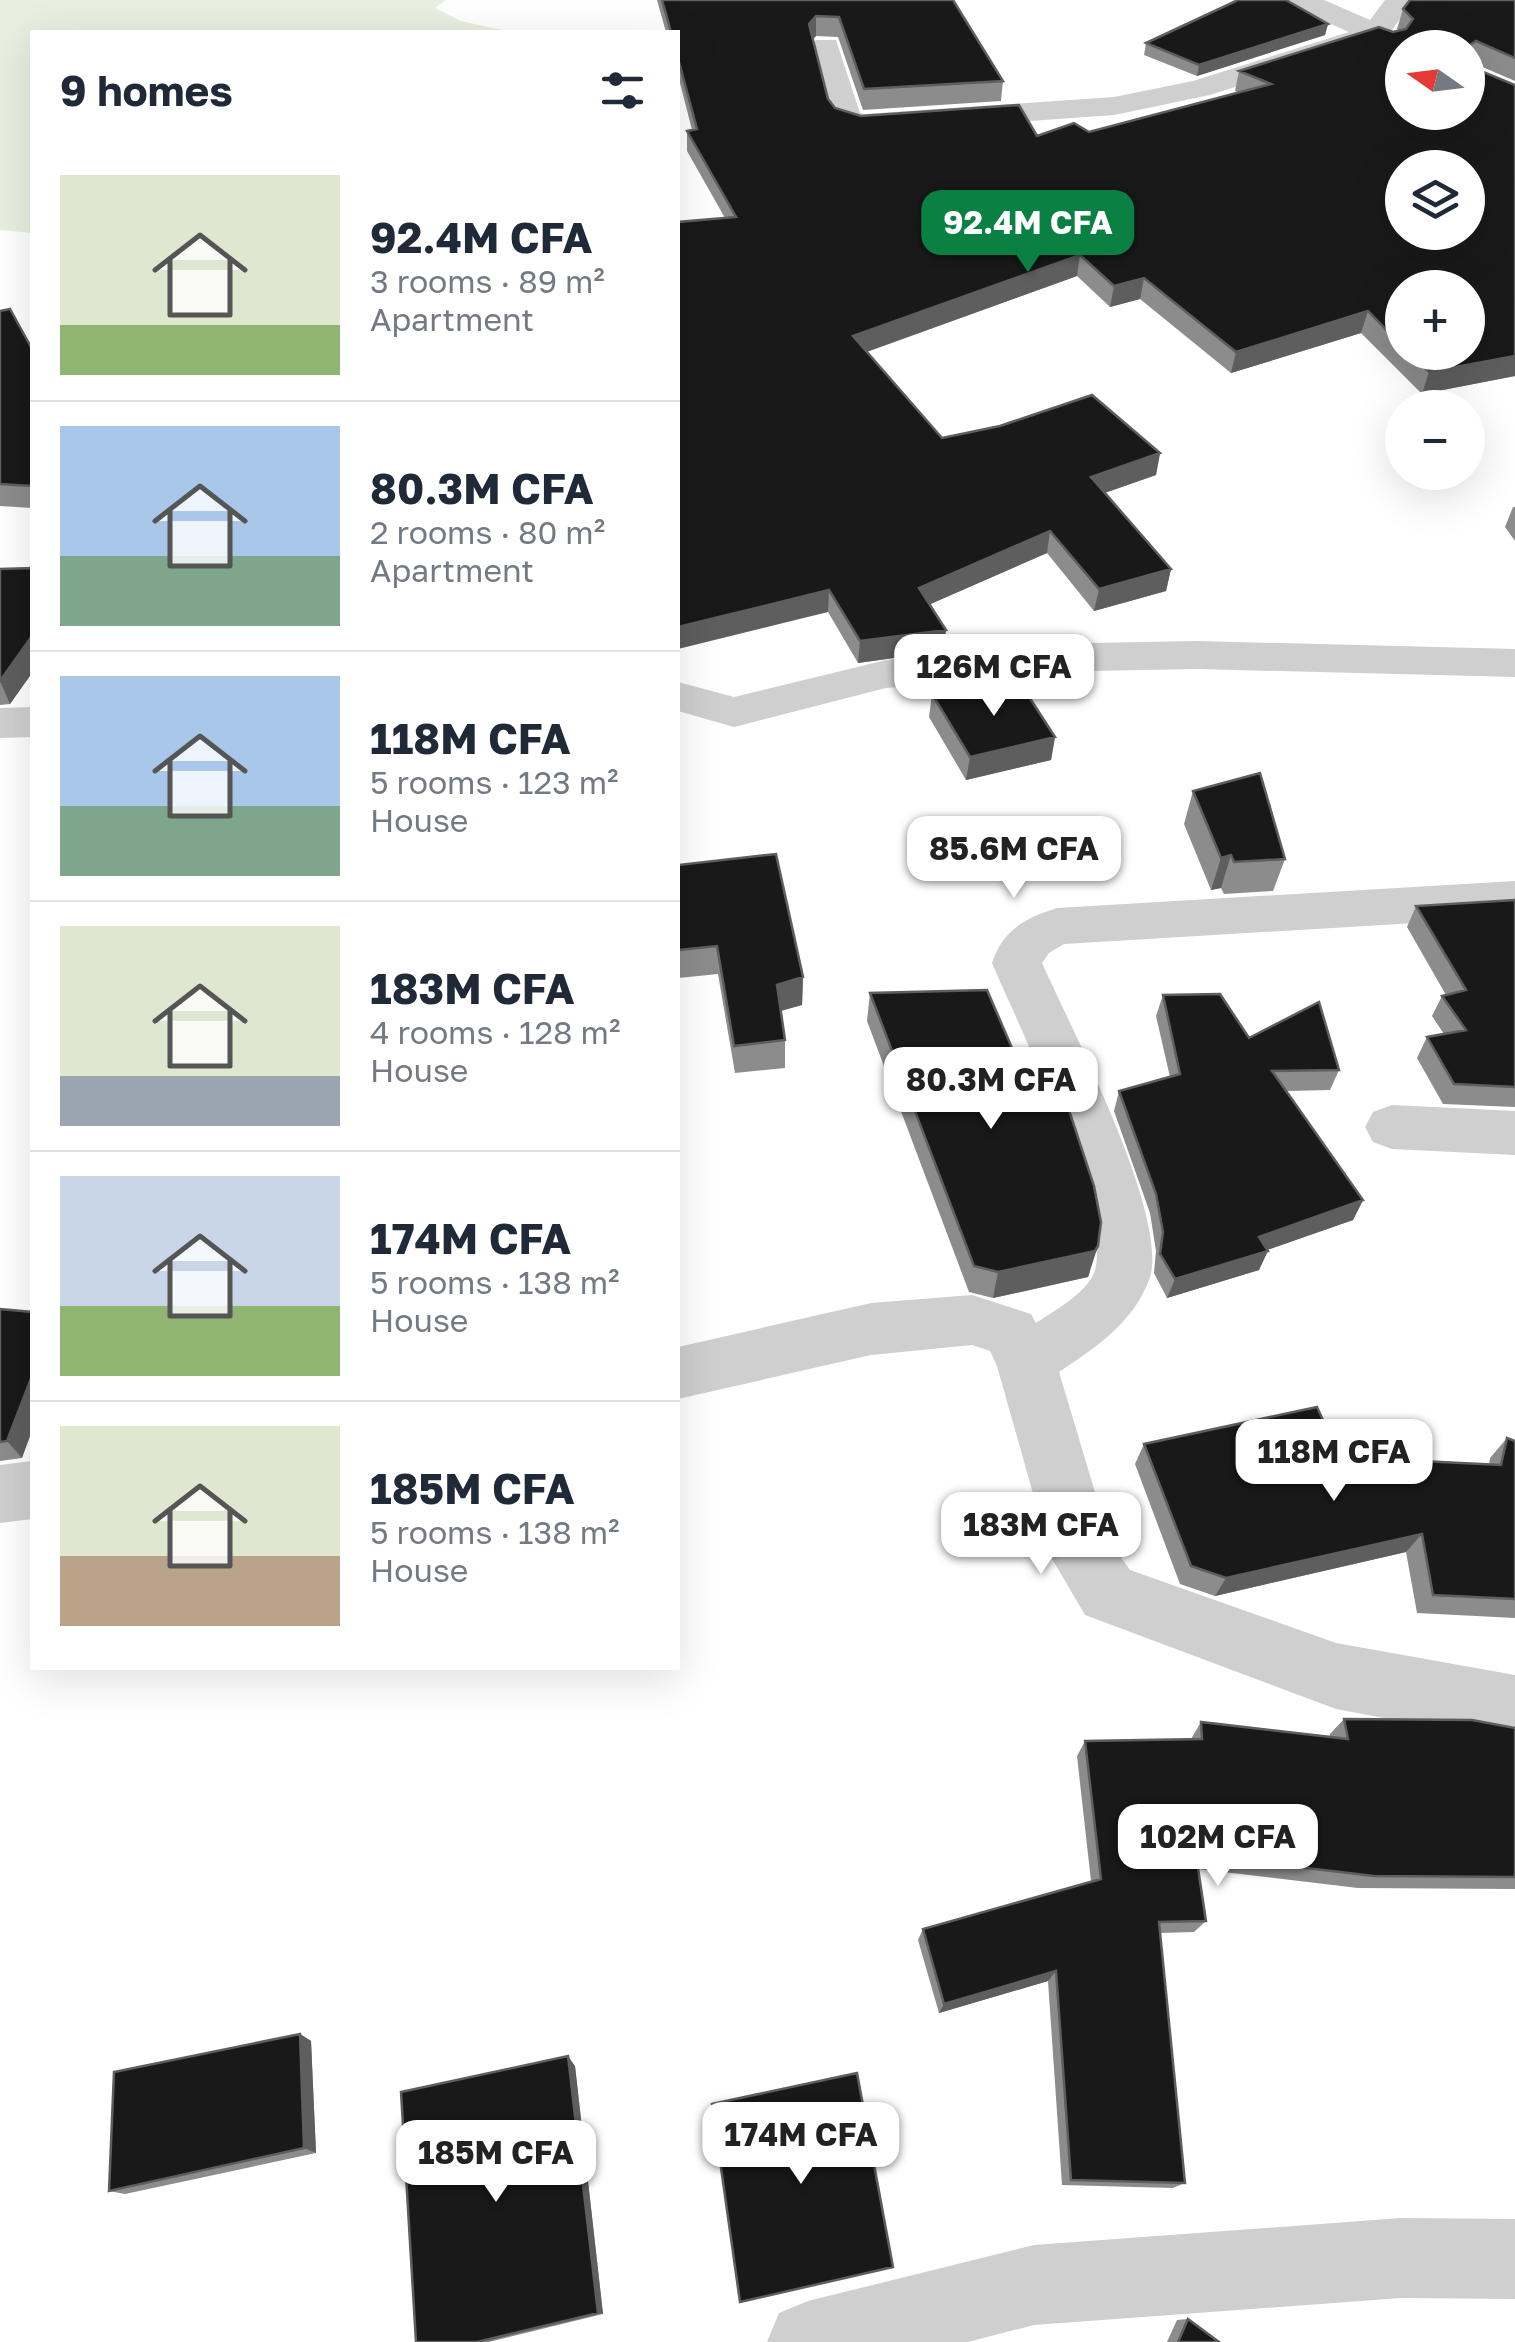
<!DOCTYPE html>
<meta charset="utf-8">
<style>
:root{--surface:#fff;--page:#f6f6f7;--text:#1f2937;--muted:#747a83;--line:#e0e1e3;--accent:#0b8043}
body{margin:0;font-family:"Golos Text",sans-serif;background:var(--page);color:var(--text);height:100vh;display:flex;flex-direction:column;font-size:38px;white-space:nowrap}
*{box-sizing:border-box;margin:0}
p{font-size:32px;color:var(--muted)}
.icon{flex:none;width:55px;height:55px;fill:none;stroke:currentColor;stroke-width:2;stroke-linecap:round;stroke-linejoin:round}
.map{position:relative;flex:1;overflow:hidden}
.panel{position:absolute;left:30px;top:30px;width:650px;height:1640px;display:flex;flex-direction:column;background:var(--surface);border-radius:0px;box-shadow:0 10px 40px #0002}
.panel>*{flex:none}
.needle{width:65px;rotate:284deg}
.controls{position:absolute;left:1385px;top:30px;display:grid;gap:20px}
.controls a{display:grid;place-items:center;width:100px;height:100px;border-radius:50%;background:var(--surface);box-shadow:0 10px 40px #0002;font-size:50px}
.price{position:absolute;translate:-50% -85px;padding:0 22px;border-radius:20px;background:#fff;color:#222;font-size:32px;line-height:65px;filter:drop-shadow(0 2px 5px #0008)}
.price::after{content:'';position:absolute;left:50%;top:60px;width:30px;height:22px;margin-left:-15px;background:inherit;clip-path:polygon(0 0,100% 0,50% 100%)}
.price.current{background:var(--accent);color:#fff}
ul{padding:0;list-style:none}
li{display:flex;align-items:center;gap:30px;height:250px;padding:0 30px}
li+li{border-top:2px solid var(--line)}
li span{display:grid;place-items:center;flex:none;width:280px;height:200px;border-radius:0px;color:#555}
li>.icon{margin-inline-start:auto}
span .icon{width:120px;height:120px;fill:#fffc;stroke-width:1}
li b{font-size:42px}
h2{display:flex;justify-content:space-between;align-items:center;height:120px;padding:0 30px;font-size:42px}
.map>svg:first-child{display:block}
</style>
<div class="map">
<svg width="1515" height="2342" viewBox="0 0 1515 2342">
<rect width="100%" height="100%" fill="#fff"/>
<path fill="#e8efe0" d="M 0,0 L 446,0 L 435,8 L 461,21 L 510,32 L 32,32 L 32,233 L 0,230 Z"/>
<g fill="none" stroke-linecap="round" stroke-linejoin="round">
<path fill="#cfcfcf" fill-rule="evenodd" d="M 1286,0 L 1324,0 L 1370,20 L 1385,0 L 1414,0 L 1392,30 L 1404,39 L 1399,45 L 1389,48 L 1374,43 L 1210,95 L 1114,115 L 860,133 L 835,125 L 831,118 L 811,46 L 816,40 L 836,40 L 860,113 L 864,114 L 1114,97 L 1193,81 L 1349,32 L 1290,6 Z
M 1197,641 L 1515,649 L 1515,677 L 1197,669 L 1089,671 L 886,688 L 734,727 L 678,711 L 678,682 L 734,697 L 886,660 L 1089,643 Z
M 32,707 L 32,737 L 0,738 L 0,708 Z
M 1515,881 L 1515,917 L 1064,944 L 1049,953 L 1042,963 C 1070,1026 1172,1220 1149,1280 C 1133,1323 1095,1348 1059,1372 L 1110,1542 L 1130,1570 L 1336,1643 L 1515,1675 L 1515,1743 L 1336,1709 L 1085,1615 L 1051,1557 L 997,1366 L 990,1351 L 972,1345 L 871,1355 L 678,1399 L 678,1347 L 871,1303 L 972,1295 L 1031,1314 L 1036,1323 C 1054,1311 1085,1294 1094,1273 C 1115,1224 1015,1017 992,963 C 1003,930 1025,918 1057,908 Z
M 1392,1105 L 1515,1111 L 1515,1155 L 1392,1149 L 1373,1142 L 1365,1127 L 1373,1112 Z
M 32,1461 L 32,1519 L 0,1523 L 0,1465 Z
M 1401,2218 L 1515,2219 L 1515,2299 L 1401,2298 L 1034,2325 L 968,2342 L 767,2342 L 779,2313 L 808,2301 L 1034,2245 Z"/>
</g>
<path fill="#8c8c8c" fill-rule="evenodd" d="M 657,0 L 953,0 L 1003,81 L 1001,101 L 863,110 L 838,37 L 816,36 L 813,39 L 828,99 L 835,108 L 861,116 L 1037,136 L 1089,132 L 1238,92 L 1235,91 L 1239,71 L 1398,30 L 1397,29 L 1403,9 L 1515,0 L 1515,81 L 1471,62 L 1515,376 L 1422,394 L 1361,333 L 1231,373 L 1140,299 L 1110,307 L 1077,276 L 867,352 L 942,438 L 1160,453 L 1156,475 L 1105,493 L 1171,569 L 1166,591 L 1094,611 L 1047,553 L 930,604 L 944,651 L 858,663 L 828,612 L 725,218 L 687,151 L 687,131 L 692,130 L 678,75 L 678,32 L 666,32 ZM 1402,288 L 1468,352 L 1402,352 Z
M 1328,24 L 1325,35 L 1197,76 L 1144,55 L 1146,43 Z
M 0,311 L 32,349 L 32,508 L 0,506 Z
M 1513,507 L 1515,507 L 1515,541 L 1505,527 Z
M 32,568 L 32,673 L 10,704 L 0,705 L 0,569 Z
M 932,694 L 1055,737 L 1051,760 L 966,780 L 929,717 Z
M 1193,791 L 1285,859 L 1273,891 L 1224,894 L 1221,888 L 1211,890 L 1184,824 Z
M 678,865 L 803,977 L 802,1005 L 781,1011 L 785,1040 L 785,1068 L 735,1073 L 718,974 L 678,978 Z
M 1515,900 L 1515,1107 L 1443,1104 L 1417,1058 L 1427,1037 L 1444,1034 L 1432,1016 L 1442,996 L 1446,995 L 1407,927 L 1416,906 Z
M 870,993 L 1090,1272 L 1088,1277 L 993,1298 L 969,1292 L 867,1021 Z
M 1163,995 L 1249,1038 L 1339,1070 L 1330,1090 L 1286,1091 L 1363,1200 L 1353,1220 L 1267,1250 L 1259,1270 L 1167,1298 L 1154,1273 L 1156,1251 L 1150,1213 L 1114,1111 L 1119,1091 L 1170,1077 L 1156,1016 Z
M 0,1309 L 22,1458 L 0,1461 Z
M 1507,1438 L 1515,1441 L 1515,1618 L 1417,1613 L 1406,1552 L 1215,1596 L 1180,1584 L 1135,1464 L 1144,1444 L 1340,1457 L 1489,1465 L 1490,1458 Z
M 1344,1719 L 1515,1728 L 1515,1889 L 1358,1888 L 1198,1869 L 1206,1921 L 1194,1932 L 1160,1933 L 1185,2183 L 1173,2188 L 1062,2185 L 1048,1981 L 939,2013 L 918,1940 L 923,1929 L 1091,1881 L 1077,1756 L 1085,1741 L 1191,1739 L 1201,1722 L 1330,1736 L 1330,1734 Z
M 300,2034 L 311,2041 L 316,2153 L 125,2194 L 109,2191 Z
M 575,2066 L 603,2314 L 489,2342 L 416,2342 Z
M 712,2104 L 893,2267 L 740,2303 Z
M 1188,2319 L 1219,2342 L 1167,2342 L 1177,2320 Z"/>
<path fill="#5e5e5e" d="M 816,16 L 816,36 L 808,44 L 809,24 Z
M 1328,24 L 1325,35 L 1197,76 L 1199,65 Z
M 1080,255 L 1077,276 L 852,357 L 853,336 Z
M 1144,278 L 1140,299 L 1110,307 L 1114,286 Z
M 1368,311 L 1361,333 L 1231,373 L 1236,352 Z
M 1515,356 L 1515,376 L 1422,394 L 1429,372 Z
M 1160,453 L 1156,475 L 1087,499 L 1091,477 Z
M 1050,531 L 1047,553 L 917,610 L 919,588 Z
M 1171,569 L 1166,591 L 1094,611 L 1099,589 Z
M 829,590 L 828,612 L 678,649 L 678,627 Z
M 946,630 L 944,651 L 858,663 L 860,641 Z
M 32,636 L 32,673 L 10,704 L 0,681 Z
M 1055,737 L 1051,760 L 966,780 L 970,757 Z
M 1231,855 L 1221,888 L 1211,890 L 1221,858 Z
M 803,977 L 802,1005 L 776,1012 L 777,985 Z
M 1363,1200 L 1353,1220 L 1250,1256 L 1259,1237 Z
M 1098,1246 L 1088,1277 L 993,1298 L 998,1272 Z
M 1268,1251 L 1259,1270 L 1167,1298 L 1175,1279 Z
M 32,1376 L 32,1431 L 22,1458 L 7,1441 Z
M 1422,1534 L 1406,1552 L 1215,1596 L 1226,1578 Z
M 1056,1971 L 1048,1981 L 939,2013 L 944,2004 Z
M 300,2034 L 311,2041 L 316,2153 L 304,2148 Z
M 568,2056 L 575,2066 L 603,2314 L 598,2313 Z"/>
<path fill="#191919" stroke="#5e5e5e" stroke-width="2.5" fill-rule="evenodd" d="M 662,0 L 953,0 L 1003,81 L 864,89 L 839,17 L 816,16 L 809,24 L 828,99 L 835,108 L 861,116 L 1019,105 L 1037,136 L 1074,123 L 1089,132 L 1271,84 L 1239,71 L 1379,27 L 1393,32 L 1406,29 L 1413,19 L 1403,9 L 1410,0 L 1515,0 L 1515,58 L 1476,41 L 1470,45 L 1471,67 L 1515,85 L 1515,356 L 1429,372 L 1410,352 L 1468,352 L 1468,288 L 1402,288 L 1402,346 L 1368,311 L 1236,352 L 1144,278 L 1114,286 L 1080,255 L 853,336 L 942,438 L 1000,426 L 1092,395 L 1160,453 L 1091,477 L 1171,569 L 1099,589 L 1050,531 L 919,588 L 946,630 L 860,641 L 829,590 L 678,627 L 678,222 L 736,217 L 687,131 L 697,129 L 678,58 L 678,32 L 671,32 ZM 1402,48 L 1468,48 L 1468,112 L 1402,112 ZM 1402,168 L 1468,168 L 1468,232 L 1402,232 Z
M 1238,0 L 1286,0 L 1328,24 L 1199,65 L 1146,43 Z
M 10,309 L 32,349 L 32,486 L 0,484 L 0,311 Z
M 32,568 L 32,636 L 0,681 L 0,569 Z
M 1020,683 L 1055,737 L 970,757 L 932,694 L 987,690 Z
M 1260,773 L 1285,859 L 1234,862 L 1231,855 L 1221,858 L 1193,791 Z
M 776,854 L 803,977 L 777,985 L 785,1040 L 734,1046 L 717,946 L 678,950 L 678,865 Z
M 1515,900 L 1515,1087 L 1454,1084 L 1427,1037 L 1466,1030 L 1442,996 L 1466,990 L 1416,906 Z
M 987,990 L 1037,1106 L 1065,1098 L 1094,1186 L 1101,1222 L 1098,1246 L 1095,1251 L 998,1272 L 974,1266 L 870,993 Z
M 1220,994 L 1249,1038 L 1319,1002 L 1339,1070 L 1272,1071 L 1363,1200 L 1259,1237 L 1268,1251 L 1175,1279 L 1160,1254 L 1163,1232 L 1156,1194 L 1119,1091 L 1180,1074 L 1163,995 Z
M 0,1309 L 32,1312 L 32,1376 L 7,1441 L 0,1442 Z
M 1317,1407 L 1340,1457 L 1501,1465 L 1507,1438 L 1515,1441 L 1515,1599 L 1433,1595 L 1422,1534 L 1226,1578 L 1191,1566 L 1144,1444 Z
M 1344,1719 L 1472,1720 L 1515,1728 L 1515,1877 L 1374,1876 L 1196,1855 L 1206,1921 L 1159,1922 L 1185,2183 L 1071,2180 L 1056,1971 L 944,2004 L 923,1929 L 1101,1879 L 1085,1741 L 1202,1739 L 1201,1722 L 1348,1739 Z
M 300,2034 L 304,2148 L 109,2191 L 114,2072 Z
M 568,2056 L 598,2313 L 477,2342 L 416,2342 L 401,2092 Z
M 857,2073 L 893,2267 L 740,2302 L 712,2104 Z
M 1188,2319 L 1219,2342 L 1178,2342 Z"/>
</svg>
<div class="controls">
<a><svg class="needle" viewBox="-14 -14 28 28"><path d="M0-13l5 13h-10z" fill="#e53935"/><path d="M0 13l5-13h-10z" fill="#747a83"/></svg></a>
<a><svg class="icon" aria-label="layers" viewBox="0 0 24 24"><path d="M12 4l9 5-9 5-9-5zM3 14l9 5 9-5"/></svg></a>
<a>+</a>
<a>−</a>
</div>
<b class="price current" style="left:1028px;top:275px">92.4M CFA</b>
<b class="price" style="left:994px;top:719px">126M CFA</b>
<b class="price" style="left:1014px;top:901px">85.6M CFA</b>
<b class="price" style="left:991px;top:1132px">80.3M CFA</b>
<b class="price" style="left:1334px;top:1504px">118M CFA</b>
<b class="price" style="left:1041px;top:1577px">183M CFA</b>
<b class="price" style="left:1218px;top:1889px">102M CFA</b>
<b class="price" style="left:801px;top:2187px">174M CFA</b>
<b class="price" style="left:496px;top:2205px">185M CFA</b>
<section class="panel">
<h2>9 homes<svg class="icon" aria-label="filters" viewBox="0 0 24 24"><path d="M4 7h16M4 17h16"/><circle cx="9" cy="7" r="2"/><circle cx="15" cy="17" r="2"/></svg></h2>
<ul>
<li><span style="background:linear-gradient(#dfe7d0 75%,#8fb573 0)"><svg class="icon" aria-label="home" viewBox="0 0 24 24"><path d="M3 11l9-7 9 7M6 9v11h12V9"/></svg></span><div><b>92.4M CFA</b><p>3 rooms · 89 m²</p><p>Apartment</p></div></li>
<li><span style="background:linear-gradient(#a9c7e8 65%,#7fa58c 0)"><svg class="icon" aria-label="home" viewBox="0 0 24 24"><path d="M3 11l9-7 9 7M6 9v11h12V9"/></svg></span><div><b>80.3M CFA</b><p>2 rooms · 80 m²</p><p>Apartment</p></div></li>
<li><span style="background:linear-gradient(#a9c7e8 65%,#7fa58c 0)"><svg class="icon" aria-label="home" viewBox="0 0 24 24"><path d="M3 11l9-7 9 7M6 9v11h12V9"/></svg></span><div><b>118M CFA</b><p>5 rooms · 123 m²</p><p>House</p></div></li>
<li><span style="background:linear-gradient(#dfe7d0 75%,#9aa5b1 0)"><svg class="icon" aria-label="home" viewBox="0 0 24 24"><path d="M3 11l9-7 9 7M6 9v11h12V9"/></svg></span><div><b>183M CFA</b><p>4 rooms · 128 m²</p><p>House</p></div></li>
<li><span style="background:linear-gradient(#c9d6e8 65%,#8fb573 0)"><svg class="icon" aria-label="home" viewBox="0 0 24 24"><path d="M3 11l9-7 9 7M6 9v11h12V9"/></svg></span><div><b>174M CFA</b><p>5 rooms · 138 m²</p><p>House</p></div></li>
<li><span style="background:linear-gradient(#dfe7d0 65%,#b9a48a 0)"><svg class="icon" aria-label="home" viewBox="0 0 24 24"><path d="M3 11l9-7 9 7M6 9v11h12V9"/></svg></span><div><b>185M CFA</b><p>5 rooms · 138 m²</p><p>House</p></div></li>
</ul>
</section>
</div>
